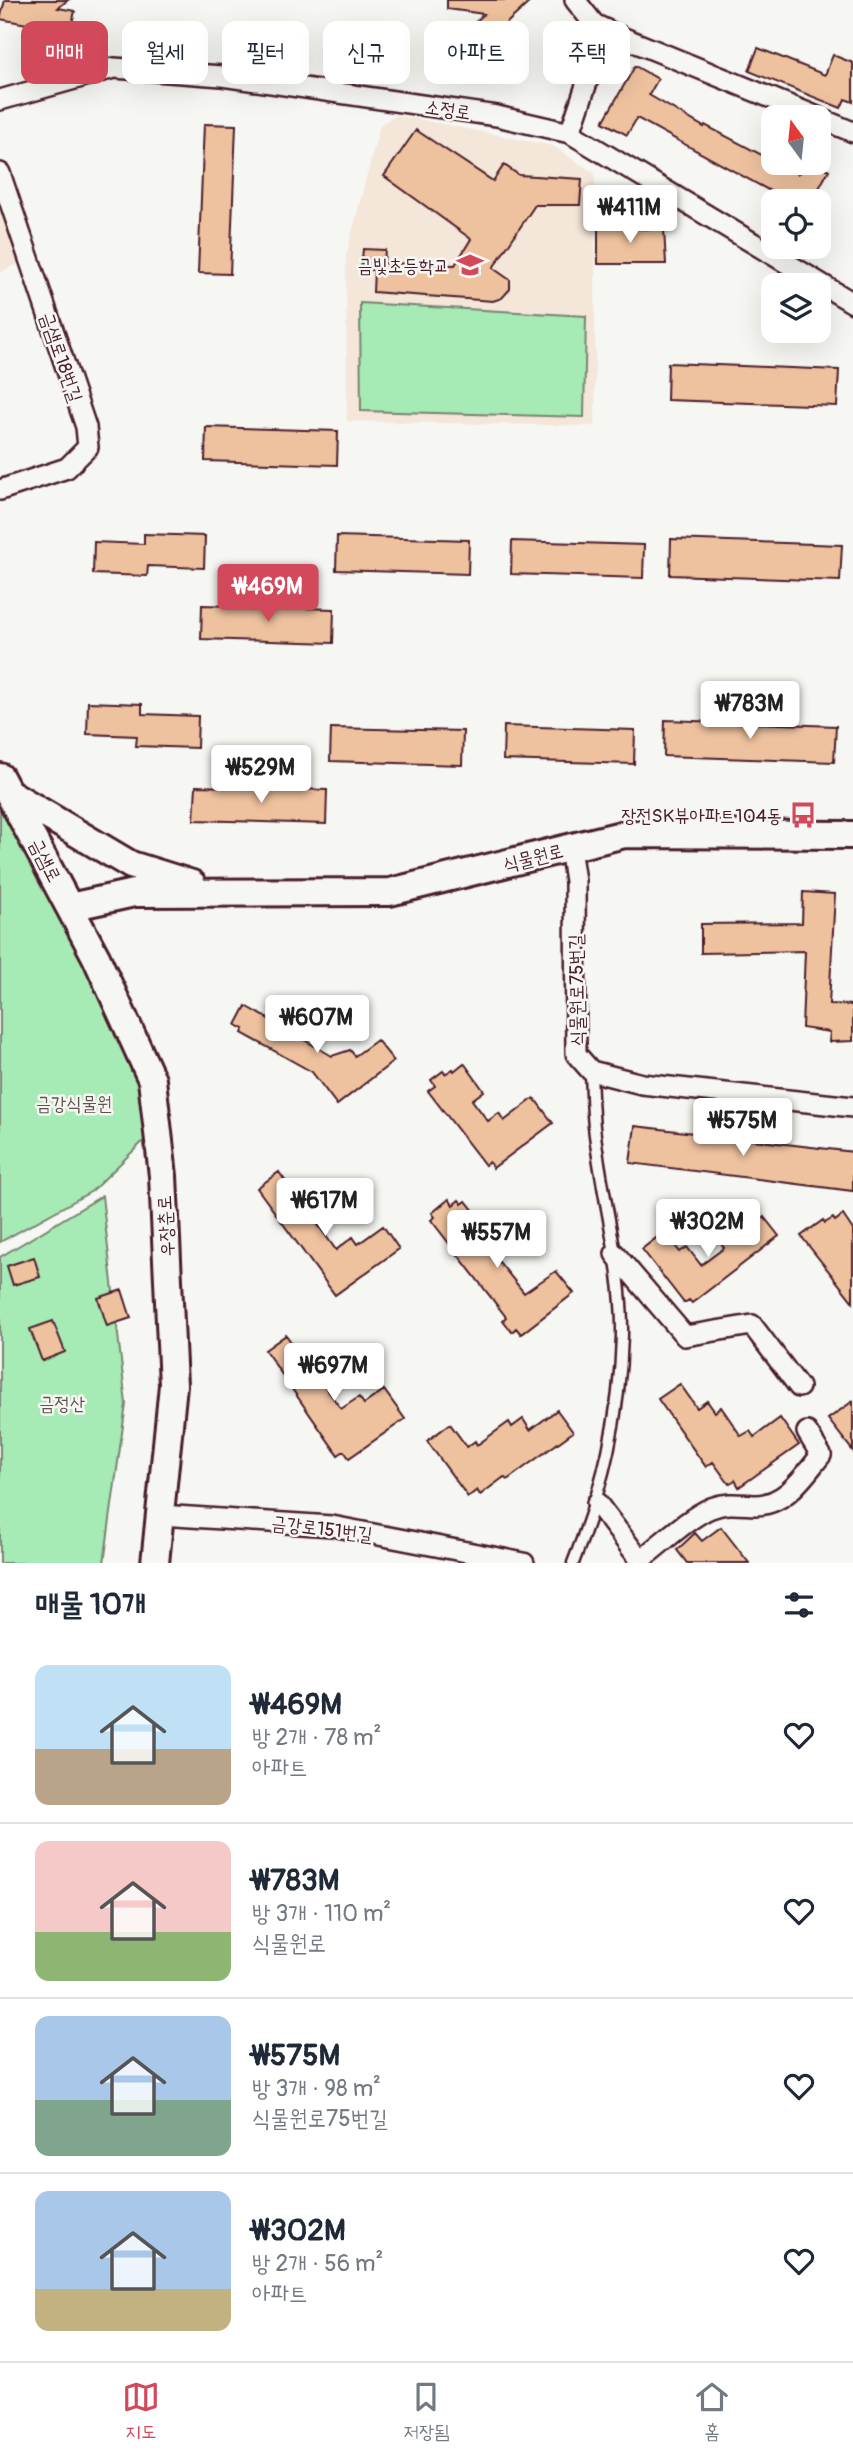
<!DOCTYPE html>
<html lang="ko">
<meta charset="utf-8">
<style>
:root{--surface:#fff;--page:#f2f2f3;--text:#1f2937;--muted:#747a83;--line:#e0e1e3;--accent:#d1495b}
body{margin:0;font-family:Pangolin,"Poor Story",sans-serif;background:var(--page);color:var(--text);height:100vh;display:flex;flex-direction:column;font-size:26px;white-space:nowrap}
*{box-sizing:border-box;margin:0}
p{font-size:23px;color:var(--muted)}
.icon{flex:none;width:38px;height:38px;fill:none;stroke:currentColor;stroke-width:2;stroke-linecap:round;stroke-linejoin:round}
.map{position:relative;height:1563px;overflow:hidden}
.panel{display:flex;flex-direction:column;background:var(--surface);flex:1}
.panel>*{flex:none}
.top-card{position:absolute;left:21px;top:21px;width:812px;height:63px;display:flex;gap:14px}
.needle{width:46px;rotate:345deg}
.controls{position:absolute;left:761px;top:105px;display:grid;gap:14px}
.controls a{display:grid;place-items:center;width:70px;height:70px;border-radius:14px;background:var(--surface);box-shadow:0 7px 28px #0002;font-size:35px}
.price{position:absolute;translate:-50% -60px;padding:0 16px;border-radius:7px;background:#fff;color:#222;font-size:23px;line-height:46px;filter:drop-shadow(0 2px 4px #0008)}
.price::after{content:'';position:absolute;left:50%;top:42px;width:21px;height:16px;margin-left:-10px;background:inherit;clip-path:polygon(0 0,100% 0,50% 100%)}
.price.active{background:var(--accent);color:#fff}
ul{padding:0;list-style:none}
li{display:flex;align-items:center;gap:21px;height:175px;padding:0 35px}
li+li{border-top:2px solid var(--line)}
li span{display:grid;place-items:center;flex:none;width:196px;height:140px;border-radius:14px;color:#555}
li>.icon{margin-inline-start:auto}
span .icon{width:84px;height:84px;fill:#fffc;stroke-width:1}
li b{font-size:30px}
h2{display:flex;justify-content:space-between;align-items:center;height:84px;padding:0 35px;font-size:30px}
.chip{padding:0 24px;border-radius:14px;background:var(--surface);box-shadow:0 7px 28px #0002;font-size:24px;line-height:63px}
.chip.active{background:var(--accent);color:#fff}
.dock{display:flex;justify-content:space-around;align-items:center;height:98px;border-top:2px solid var(--line);background:var(--surface);font-size:19px;color:var(--muted)}
.dock a{display:grid;justify-items:center;gap:4px}
.dock .active{color:var(--accent)}
.map>svg:first-child{display:block}
</style>
<div class="map">
<svg width="853" height="1563" viewBox="0 0 853 1563">
<rect width="100%" height="100%" fill="#f6f6f2"/>
<filter id="ink" filterUnits="userSpaceOnUse"><feTurbulence type="fractalNoise" baseFrequency=".0143" numOctaves="2"/><feDisplacementMap in="SourceGraphic" scale="14" xChannelSelector="R" yChannelSelector="G"/><feConvolveMatrix kernelMatrix="1 2 1 2 8 2 1 2 1" color-interpolation-filters="sRGB"/></filter>
<g filter="url(#ink)">
<path fill="#f4e6d9" d="M 396,115 L 553,146 L 595,174 L 595,426 L 347,421 L 346,256 L 380,125 Z
M 0,209 L 20,263 L 0,272 Z"/>
<path fill="#a6eab5" stroke="#788470" stroke-width="2" d="M 360,303 L 586,316 L 584,417 L 361,411 Z
M 0,790 L 9,793 L 161,1124 L 92,1191 L 0,1242 Z
M 102,1196 L 126,1404 L 104,1563 L 0,1563 L 0,1257 Z"/>
<path fill="#efc29f" stroke="#4a1f2b" stroke-width="2" d="M 5,0 L 68,0 L 58,8 L 75,11 L 70,32 L 0,19 Z
M 447,0 L 532,0 L 487,41 L 472,25 L 484,14 L 447,9 Z
M 758,48 L 825,75 L 833,55 L 853,63 L 853,102 L 845,99 L 841,108 L 749,71 Z
M 635,66 L 658,79 L 649,95 L 704,127 L 705,125 L 798,174 L 804,163 L 816,163 L 829,170 L 812,201 L 779,201 L 781,197 L 637,118 L 627,135 L 603,122 Z
M 204,124 L 236,125 L 230,274 L 198,273 Z
M 416,130 L 493,181 L 504,165 L 519,175 L 582,179 L 580,205 L 535,205 L 493,268 L 510,280 L 510,289 L 502,298 L 493,301 L 373,292 L 374,270 L 361,270 L 363,249 L 385,250 L 384,263 L 455,265 L 471,239 L 384,176 Z
M 598,222 L 609,222 L 627,229 L 664,229 L 666,264 L 598,264 Z
M 668,363 L 839,370 L 837,406 L 667,400 Z
M 206,427 L 338,431 L 337,465 L 205,461 Z
M 144,534 L 205,536 L 204,568 L 148,566 L 147,576 L 93,574 L 94,542 L 144,544 Z
M 337,536 L 469,540 L 468,574 L 336,570 Z
M 671,539 L 842,545 L 840,581 L 670,575 Z
M 512,541 L 644,545 L 643,578 L 511,574 Z
M 202,605 L 334,609 L 333,643 L 201,639 Z
M 88,702 L 142,704 L 142,714 L 198,716 L 197,748 L 136,746 L 137,736 L 87,734 Z
M 665,720 L 836,726 L 834,762 L 664,756 Z
M 504,726 L 635,730 L 634,764 L 503,760 Z
M 331,728 L 463,731 L 462,765 L 330,761 Z
M 196,786 L 327,790 L 326,824 L 194,820 Z
M 803,892 L 835,894 L 829,1004 L 853,1005 L 853,1041 L 829,1042 L 830,1032 L 802,1028 L 805,951 L 701,953 L 701,924 L 802,923 Z
M 246,1006 L 283,1027 L 286,1021 L 303,1030 L 299,1037 L 332,1056 L 350,1050 L 355,1056 L 377,1040 L 394,1061 L 337,1105 L 312,1072 L 242,1033 L 244,1029 L 236,1025 Z
M 464,1063 L 484,1091 L 472,1100 L 488,1121 L 499,1113 L 504,1121 L 534,1098 L 553,1123 L 493,1168 L 489,1162 L 485,1165 L 428,1091 L 435,1086 L 431,1080 L 443,1071 L 445,1074 L 453,1069 L 454,1071 Z
M 635,1126 L 853,1152 L 853,1191 L 630,1163 Z
M 279,1172 L 301,1203 L 311,1197 L 324,1216 L 316,1222 L 336,1250 L 353,1237 L 358,1244 L 383,1226 L 399,1249 L 335,1295 L 257,1188 Z
M 449,1199 L 453,1205 L 459,1200 L 462,1204 L 466,1201 L 485,1225 L 481,1229 L 484,1233 L 479,1237 L 524,1293 L 556,1271 L 574,1293 L 521,1334 L 516,1328 L 512,1332 L 503,1320 L 506,1317 L 431,1220 L 435,1217 L 432,1213 Z
M 843,1215 L 853,1230 L 853,1302 L 801,1236 L 823,1220 L 825,1223 L 833,1218 L 835,1221 Z
M 764,1217 L 779,1236 L 692,1303 L 689,1300 L 684,1303 L 642,1249 L 664,1232 L 680,1252 L 687,1247 L 701,1265 L 724,1248 L 716,1237 L 736,1222 L 744,1232 Z
M 34,1257 L 40,1277 L 13,1285 L 7,1266 Z
M 122,1290 L 131,1318 L 107,1326 L 98,1298 Z
M 53,1321 L 65,1352 L 42,1361 L 30,1329 Z
M 286,1335 L 309,1367 L 320,1360 L 332,1377 L 323,1384 L 341,1409 L 359,1397 L 364,1404 L 384,1390 L 405,1419 L 349,1458 L 344,1451 L 338,1455 L 265,1350 Z
M 680,1384 L 697,1408 L 707,1401 L 715,1412 L 721,1407 L 741,1436 L 750,1431 L 754,1437 L 780,1418 L 799,1445 L 739,1487 L 735,1480 L 729,1484 L 713,1462 L 706,1467 L 658,1399 Z
M 853,1401 L 853,1451 L 828,1419 Z
M 557,1410 L 573,1432 L 507,1480 L 504,1477 L 480,1495 L 477,1490 L 468,1497 L 427,1441 L 450,1424 L 467,1447 L 475,1441 L 477,1445 L 509,1422 L 512,1427 L 523,1419 L 530,1430 Z
M 721,1527 L 749,1563 L 687,1563 L 677,1550 L 695,1533 L 702,1541 Z"/>
<g fill="none" stroke-linecap="round" stroke-linejoin="round">
<g stroke="#4a1f2b" stroke-width="15">
<path id="lane" d="M 573,1563 C 603,1488 620,1417 622,1335 C 623,1268 603,1202 595,1135 C 592,1114 592,1092 591,1071"/>
</g>
<g stroke="#4a1f2b" stroke-width="24">
<path id="street" d="M 575,0 L 594,24 L 617,35 L 818,117
M 0,100 L 114,68 L 222,76 L 497,116 L 570,133 L 853,303
M 819,118 L 853,132
M 570,133 L 605,29
M 0,173 L 86,427 L 88,447 L 67,468 L 0,490
M 570,848 L 575,881 L 576,1054 L 591,1071 L 642,1084 L 853,1107
M 615,1254 L 685,1336 L 752,1325 L 799,1387
M 597,1503 L 640,1560 C 660,1545 689,1517 711,1508 C 727,1502 737,1504 754,1505 C 785,1506 804,1476 821,1455 L 807,1432
M 160,1515 L 332,1526 L 524,1563"/>
</g>
<g stroke="#4a1f2b" stroke-width="32">
<path id="secondary" d="M 0,777 L 96,957 L 152,1080 L 163,1176 L 173,1385 L 155,1563
M 11,794 L 131,865 L 192,884
M 70,907 L 134,893 L 390,892 L 625,834 L 853,835"/>
</g>
<use href="#lane" stroke="#f6f6f2" stroke-width="10"/>
<use href="#street" stroke="#f6f6f2" stroke-width="19"/>
<use href="#secondary" stroke="#f6f6f2" stroke-width="26"/>
</g>
</g>
<defs>
<g id="school-bare" transform="scale(2.1)"><path d="M0-5L7-2L0 1L-7-2ZM-4 1L0 2.5L4 1V4Q0 6-4 4Z" fill="#d1495b" stroke="#f6f6f2" stroke-width="2.5" paint-order="stroke"/></g>
<g id="bus-bare" transform="scale(2.1)"><path d="M-5-6H5V4H4V6H2V4H-2V6H-4V4H-5ZM-3.5-4V0h7V-4ZM-3.5 1.2v1.5H-2V1.2ZM2 1.2v1.5H3.5V1.2Z" fill="#d1495b" stroke="#f6f6f2" stroke-width="2.5" paint-order="stroke"/></g>
</defs>
<g fill-rule="evenodd">
<use href="#school-bare" x="470" y="265"/>
<use href="#bus-bare" x="803" y="815"/>
</g>
<g text-anchor="middle" stroke-width="5" stroke-linejoin="round" paint-order="stroke">
<g font-size="19" fill="#4a1f2b" stroke="#f6f6f2">
<text transform="translate(448 109) rotate(8)" y="7">소정로</text>
<text transform="translate(62 357) rotate(71)" y="7">금샘로18번길</text>
<text transform="translate(533 857) rotate(-14)" y="7">식물원로</text>
<text transform="translate(46 860) rotate(63)" y="7">금샘로</text>
<text transform="translate(576 990) rotate(-91)" y="7">식물원로75번길</text>
<text transform="translate(165 1226) rotate(-93)" y="7">우장춘로</text>
<text transform="translate(322 1528) rotate(7)" y="7">금강로151번길</text>
</g>
<g font-size="19" fill="#4a1f2b" stroke="#f6f6f2" text-anchor="end">
<text x="449" y="272">금빛초등학교</text>
<text x="782" y="822">장전SK뷰아파트104동</text>
</g>
<g font-size="19" fill="#61524e" stroke="#f6f6f2">
<text x="74" y="1110">금강식물원</text>
<text x="62" y="1410">금정산</text>
</g>
</g>
</svg>
<div class="controls">
<a><svg class="needle" viewBox="-14 -14 28 28"><path d="M0-13l5 13h-10z" fill="#e53935"/><path d="M0 13l5-13h-10z" fill="#747a83"/></svg></a>
<a><svg class="icon" aria-label="locate" viewBox="0 0 24 24"><circle cx="12" cy="12" r="6"/><path d="M12 2v4M12 18v4M2 12h4M18 12h4"/></svg></a>
<a><svg class="icon" aria-label="layers" viewBox="0 0 24 24"><path d="M12 4l9 5-9 5-9-5zM3 14l9 5 9-5"/></svg></a>
</div>
<b class="price" style="left:630px;top:245px">₩411M</b>
<b class="price active" style="left:268px;top:624px">₩469M</b>
<b class="price" style="left:750px;top:741px">₩783M</b>
<b class="price" style="left:261px;top:805px">₩529M</b>
<b class="price" style="left:317px;top:1055px">₩607M</b>
<b class="price" style="left:743px;top:1158px">₩575M</b>
<b class="price" style="left:325px;top:1238px">₩617M</b>
<b class="price" style="left:708px;top:1259px">₩302M</b>
<b class="price" style="left:497px;top:1270px">₩557M</b>
<b class="price" style="left:334px;top:1403px">₩697M</b>
<div class="top-card">
<a class="chip active">매매</a>
<a class="chip">월세</a>
<a class="chip">필터</a>
<a class="chip">신규</a>
<a class="chip">아파트</a>
<a class="chip">주택</a>
</div>
</div>
<section class="panel">
<h2>매물 10개<svg class="icon" aria-label="filters" viewBox="0 0 24 24"><path d="M4 7h16M4 17h16"/><circle cx="9" cy="7" r="2"/><circle cx="15" cy="17" r="2"/></svg></h2>
<ul>
<li><span style="background:linear-gradient(#bfe0f5 60%,#b9a48a 0)"><svg class="icon" aria-label="home" viewBox="0 0 24 24"><path d="M3 11l9-7 9 7M6 9v11h12V9"/></svg></span><div><b>₩469M</b><p>방 2개 · 78 m²</p><p>아파트</p></div><svg class="icon" aria-label="heart" viewBox="0 0 24 24"><path d="M12 20l-8-8c-3-5 5-10 8-4 3-6 11-1 8 4z"/></svg></li>
<li><span style="background:linear-gradient(#f6c9c9 65%,#8fb573 0)"><svg class="icon" aria-label="home" viewBox="0 0 24 24"><path d="M3 11l9-7 9 7M6 9v11h12V9"/></svg></span><div><b>₩783M</b><p>방 3개 · 110 m²</p><p>식물원로</p></div><svg class="icon" aria-label="heart" viewBox="0 0 24 24"><path d="M12 20l-8-8c-3-5 5-10 8-4 3-6 11-1 8 4z"/></svg></li>
<li><span style="background:linear-gradient(#a9c7e8 60%,#7fa58c 0)"><svg class="icon" aria-label="home" viewBox="0 0 24 24"><path d="M3 11l9-7 9 7M6 9v11h12V9"/></svg></span><div><b>₩575M</b><p>방 3개 · 98 m²</p><p>식물원로75번길</p></div><svg class="icon" aria-label="heart" viewBox="0 0 24 24"><path d="M12 20l-8-8c-3-5 5-10 8-4 3-6 11-1 8 4z"/></svg></li>
<li><span style="background:linear-gradient(#a9c7e8 70%,#c2b280 0)"><svg class="icon" aria-label="home" viewBox="0 0 24 24"><path d="M3 11l9-7 9 7M6 9v11h12V9"/></svg></span><div><b>₩302M</b><p>방 2개 · 56 m²</p><p>아파트</p></div><svg class="icon" aria-label="heart" viewBox="0 0 24 24"><path d="M12 20l-8-8c-3-5 5-10 8-4 3-6 11-1 8 4z"/></svg></li>
</ul>
</section>
<nav class="dock">
<a class="active"><svg class="icon" aria-label="map" viewBox="0 0 24 24"><path d="M3 6l6-2 6 2 6-2v14l-6 2-6-2-6 2zM9 4v14M15 6v14"/></svg>지도</a>
<a><svg class="icon" aria-label="saved" viewBox="0 0 24 24"><path d="M7 4h10v16l-5-4-5 4z"/></svg>저장됨</a>
<a><svg class="icon" aria-label="home" viewBox="0 0 24 24"><path d="M3 11l9-7 9 7M6 9v11h12V9"/></svg>홈</a>
</nav>
